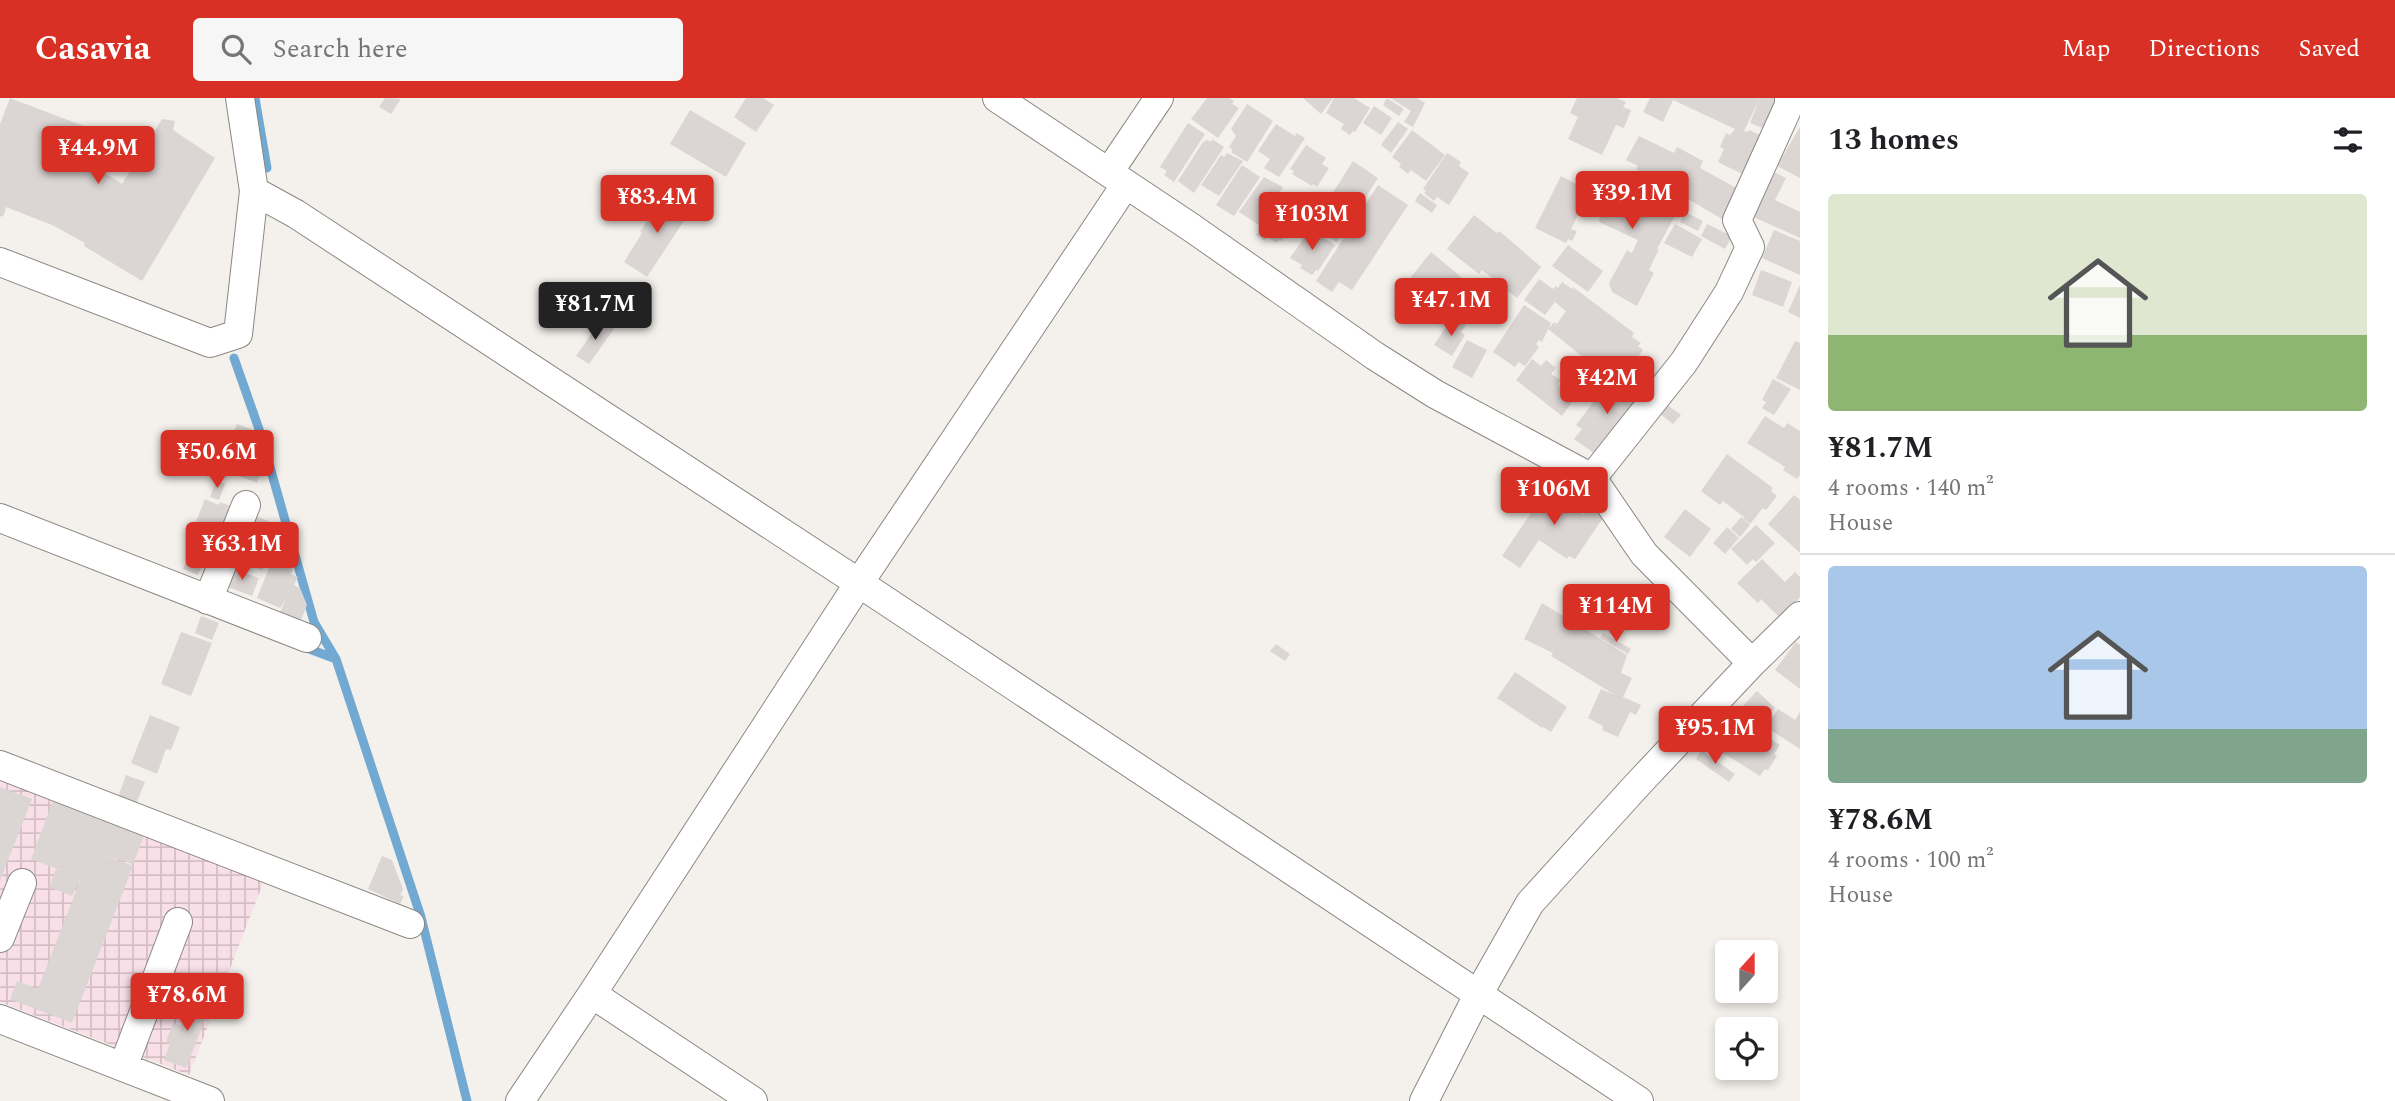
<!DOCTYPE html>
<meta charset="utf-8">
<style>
:root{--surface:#fff;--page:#f6f6f6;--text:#202124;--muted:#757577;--line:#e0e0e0;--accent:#d93025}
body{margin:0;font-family:Spectral,serif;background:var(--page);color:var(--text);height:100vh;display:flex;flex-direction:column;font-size:26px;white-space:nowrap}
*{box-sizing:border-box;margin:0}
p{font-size:23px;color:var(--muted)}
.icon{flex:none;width:38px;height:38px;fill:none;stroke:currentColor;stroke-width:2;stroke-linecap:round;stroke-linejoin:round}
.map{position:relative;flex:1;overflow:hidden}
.side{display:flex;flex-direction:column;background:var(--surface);width:595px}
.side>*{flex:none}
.needle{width:46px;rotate:21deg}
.tools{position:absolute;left:1715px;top:842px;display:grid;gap:14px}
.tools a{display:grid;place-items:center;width:63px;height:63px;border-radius:7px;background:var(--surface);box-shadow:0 4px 10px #0003;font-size:35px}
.price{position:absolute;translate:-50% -60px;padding:0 16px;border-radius:7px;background:var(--accent);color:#fff;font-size:23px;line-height:46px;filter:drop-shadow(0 2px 4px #0008)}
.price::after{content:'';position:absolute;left:50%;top:42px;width:21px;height:16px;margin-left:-10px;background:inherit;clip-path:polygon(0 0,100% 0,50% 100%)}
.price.on{background:#222;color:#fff}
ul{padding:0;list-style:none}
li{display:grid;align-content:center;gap:14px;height:371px;padding:0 28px}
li+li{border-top:2px solid var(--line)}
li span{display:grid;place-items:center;height:217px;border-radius:7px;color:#555}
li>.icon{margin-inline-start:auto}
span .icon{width:126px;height:126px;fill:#fffc;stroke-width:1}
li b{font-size:30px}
h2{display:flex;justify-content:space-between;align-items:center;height:84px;padding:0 28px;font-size:30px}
header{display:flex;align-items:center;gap:42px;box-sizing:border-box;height:98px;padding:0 35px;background:var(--accent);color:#fff}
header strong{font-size:33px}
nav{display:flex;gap:38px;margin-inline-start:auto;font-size:24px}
.search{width:490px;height:63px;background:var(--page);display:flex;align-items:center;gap:18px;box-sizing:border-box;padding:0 24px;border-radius:7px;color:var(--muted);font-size:26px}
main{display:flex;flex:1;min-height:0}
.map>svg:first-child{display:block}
</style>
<header>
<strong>Casavia</strong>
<div class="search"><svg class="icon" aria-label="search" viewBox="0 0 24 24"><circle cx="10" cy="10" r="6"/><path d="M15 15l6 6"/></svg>Search here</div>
<nav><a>Map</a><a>Directions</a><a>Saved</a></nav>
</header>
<main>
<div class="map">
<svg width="1800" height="1003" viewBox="0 0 1800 1003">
<defs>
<pattern id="industrial-grid" width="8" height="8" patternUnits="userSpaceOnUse" patternTransform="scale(1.75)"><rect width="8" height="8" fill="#f9dfe8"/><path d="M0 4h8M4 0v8" fill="none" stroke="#d5bfc7"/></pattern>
</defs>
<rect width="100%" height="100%" fill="#f4f1ec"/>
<path fill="url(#industrial-grid)" d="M 0,678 L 265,780 L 189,977 L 0,904 Z"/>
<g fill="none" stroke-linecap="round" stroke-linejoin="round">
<path stroke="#72a9d3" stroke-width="9" d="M 255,0 L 267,70
M 234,260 L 260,334 L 314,524 L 336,561
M 304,549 L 336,561 L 421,819 L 467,1003"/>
</g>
<path fill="#dbd5d3" d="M 10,0 L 89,30 L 79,58 L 122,86 L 162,21 L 175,23 L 173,32 L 215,60 L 142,183 L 84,148 L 85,145 L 52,127 L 6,109 L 4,117 L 0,119 L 0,26 Z
M 385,0 L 401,1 L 391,16 L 379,9 Z
M 746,0 L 763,0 L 774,7 L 756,34 L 734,19 Z
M 1207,0 L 1229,0 L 1234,3 L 1232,6 L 1239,10 L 1218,40 L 1191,21 Z
M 1303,0 L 1333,0 L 1321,16 Z
M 1334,0 L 1354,0 L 1370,10 L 1355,34 L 1353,33 L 1350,37 L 1341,31 L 1344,26 L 1326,15 Z
M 1387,0 L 1404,11 L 1399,18 L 1383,7 Z
M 1390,0 L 1417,0 L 1425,5 L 1413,29 L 1404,24 L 1411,13 Z
M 1577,0 L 1617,0 L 1626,4 L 1623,9 L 1631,12 L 1624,30 L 1616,27 L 1602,57 L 1568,41 L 1578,19 L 1570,15 Z
M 1650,0 L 1760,0 L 1744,33 L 1748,34 L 1749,32 L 1763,38 L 1744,77 L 1718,64 L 1724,51 L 1720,49 L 1726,35 L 1730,37 L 1735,31 L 1673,2 L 1663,24 L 1643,14 Z
M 1760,0 L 1782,0 L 1768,32 L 1750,25 Z
M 1247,6 L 1273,23 L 1247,64 L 1231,54 L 1233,52 L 1229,49 L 1236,38 L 1231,31 Z
M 1374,8 L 1392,20 L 1381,37 L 1363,25 Z
M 690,12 L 746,45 L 726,79 L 670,46 Z
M 1398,24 L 1408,31 L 1391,55 L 1381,47 Z
M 1188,25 L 1205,36 L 1174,84 L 1164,77 L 1167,73 L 1160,69 Z
M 1276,26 L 1295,38 L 1296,35 L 1305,40 L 1279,79 L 1264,70 L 1270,61 L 1258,53 Z
M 1800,29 L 1800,80 L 1777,68 Z
M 1412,32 L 1445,57 L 1426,83 L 1411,72 L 1408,76 L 1399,69 L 1401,66 L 1392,59 Z
M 1639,38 L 1674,55 L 1677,49 L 1703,63 L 1700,70 L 1740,92 L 1724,122 L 1636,71 L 1638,68 L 1626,62 Z
M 1212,41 L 1224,49 L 1194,95 L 1178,83 L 1203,44 L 1207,42 L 1211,44 Z
M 1306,47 L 1326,60 L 1322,66 L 1329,70 L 1317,89 L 1313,86 L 1312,88 L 1292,76 L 1294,73 L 1290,71 Z
M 1227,55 L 1243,63 L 1219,98 L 1201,87 L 1221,57 L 1224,59 Z
M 1447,55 L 1461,64 L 1459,68 L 1469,75 L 1449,107 L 1437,99 L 1434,103 L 1424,95 L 1426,93 L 1423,91 Z
M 1353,63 L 1378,80 L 1352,120 L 1327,104 Z
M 1242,67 L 1260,79 L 1234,118 L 1216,107 Z
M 1768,71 L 1786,80 L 1775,102 L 1800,114 L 1800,140 L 1747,116 Z
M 1603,74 L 1630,89 L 1632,85 L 1655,97 L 1653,102 L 1677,114 L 1657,151 L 1659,151 L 1649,172 L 1654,175 L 1637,208 L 1612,194 L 1609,185 L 1627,152 L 1632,155 L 1638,142 L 1599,124 L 1600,119 L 1584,110 Z
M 1561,78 L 1590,93 L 1571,131 L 1577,133 L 1572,143 L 1568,141 L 1566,145 L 1535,130 Z
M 1264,79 L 1283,89 L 1259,127 L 1239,114 Z
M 1378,87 L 1408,107 L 1352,192 L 1339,184 L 1332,194 L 1316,183 Z
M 665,95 L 691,112 L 647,179 L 624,164 L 642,135 L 640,134 Z
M 1420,95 L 1437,107 L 1432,115 L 1415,103 Z
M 1282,96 L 1293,104 L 1297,97 L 1305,102 L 1301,109 L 1303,111 L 1282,143 L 1279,142 L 1277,145 L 1267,139 L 1265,143 L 1256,137 Z
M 1327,105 L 1351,122 L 1337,144 L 1311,130 Z
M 1685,114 L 1703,123 L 1698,133 L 1680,124 Z
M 1474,117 L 1497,135 L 1499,133 L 1510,142 L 1541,169 L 1517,200 L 1482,172 L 1479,176 L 1447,151 Z
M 1675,126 L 1702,141 L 1692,159 L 1664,145 Z
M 1707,126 L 1732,138 L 1725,151 L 1701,138 Z
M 1310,131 L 1335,147 L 1318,173 L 1316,172 L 1312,177 L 1300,170 L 1302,167 L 1290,160 Z
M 1774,132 L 1800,143 L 1800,177 L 1762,160 Z
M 1568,147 L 1603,173 L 1588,194 L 1552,168 Z
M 1431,154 L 1479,194 L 1461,216 L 1458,213 L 1453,219 L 1441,208 L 1445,203 L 1411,179 Z
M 1761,172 L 1792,184 L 1783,209 L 1752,197 Z
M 1539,181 L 1553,191 L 1556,188 L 1558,190 L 1562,184 L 1572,191 L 1573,189 L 1634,235 L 1632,239 L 1641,245 L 1638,248 L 1643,252 L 1621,282 L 1594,264 L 1591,268 L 1581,261 L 1583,259 L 1548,231 L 1554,224 L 1557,226 L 1566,213 L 1555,204 L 1545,217 L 1524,202 Z
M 1800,187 L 1800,220 L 1788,214 Z
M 1524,207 L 1551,225 L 1542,244 L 1539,242 L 1536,246 L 1539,249 L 1525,268 L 1518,264 L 1515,269 L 1493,254 Z
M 1456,221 L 1466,227 L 1461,234 L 1465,237 L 1452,258 L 1434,247 L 1448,226 L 1451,228 Z
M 601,222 L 614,231 L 589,266 L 576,258 Z
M 1467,242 L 1487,252 L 1472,280 L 1452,269 Z
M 1795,243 L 1800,245 L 1800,292 L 1776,280 Z
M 1532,261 L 1541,268 L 1546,262 L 1556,270 L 1551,276 L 1561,282 L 1558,286 L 1576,299 L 1562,318 L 1516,282 Z
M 1611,281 L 1620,288 L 1624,283 L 1643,297 L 1598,358 L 1574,341 L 1582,331 L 1576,327 Z
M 1773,281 L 1791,291 L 1774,317 L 1762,310 L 1766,304 L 1762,302 Z
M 1666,306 L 1681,317 L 1673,326 L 1659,315 Z
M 1765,318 L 1784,330 L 1787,325 L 1800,333 L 1800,377 L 1797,381 L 1783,372 L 1785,369 L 1747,345 Z
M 237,326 L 256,333 L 253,349 L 258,351 L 255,357 L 261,359 L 259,365 L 265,367 L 257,385 L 219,370 Z
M 1727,356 L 1773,390 L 1771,393 L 1777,398 L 1766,412 L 1763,410 L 1750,426 L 1743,420 L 1744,419 L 1723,403 L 1720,407 L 1701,393 Z
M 1558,375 L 1569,381 L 1558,399 L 1583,417 L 1590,406 L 1603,420 L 1575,461 L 1569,458 L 1567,461 L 1539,442 L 1520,470 L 1502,458 Z
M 216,382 L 225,386 L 219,402 L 210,399 Z
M 1794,397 L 1800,402 L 1800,455 L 1768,426 Z
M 205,401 L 219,407 L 220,404 L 236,410 L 220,453 L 196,443 L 198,439 L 191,436 Z
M 1685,411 L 1711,431 L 1690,459 L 1664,439 Z
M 251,416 L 280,428 L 262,472 L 233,461 Z
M 1741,419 L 1750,427 L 1740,439 L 1731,431 Z
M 1756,427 L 1775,445 L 1756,464 L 1753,461 L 1747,467 L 1731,451 Z
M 1727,429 L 1739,440 L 1725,456 L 1713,445 Z
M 276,453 L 288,458 L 286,462 L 291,464 L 289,469 L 293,471 L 291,476 L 298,479 L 294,487 L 300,490 L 307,507 L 301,522 L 280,514 L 286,501 L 280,510 L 257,500 Z
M 190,454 L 205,461 L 198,477 L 183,471 Z
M 1762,461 L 1785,484 L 1795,474 L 1800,479 L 1800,499 L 1780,520 L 1761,501 L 1758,505 L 1737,485 Z
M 232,470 L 259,480 L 252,498 L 225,488 Z
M 1542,505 L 1627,557 L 1621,575 L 1632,580 L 1623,599 L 1641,607 L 1636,617 L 1630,614 L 1618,639 L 1602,632 L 1603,628 L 1588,620 L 1601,591 L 1615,597 L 1551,558 L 1553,555 L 1524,541 Z
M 201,518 L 219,525 L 212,542 L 195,535 Z
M 181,534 L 212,545 L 191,598 L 161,586 Z
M 1603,535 L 1631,551 L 1628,556 L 1600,540 Z
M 1796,544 L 1800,547 L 1800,591 L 1775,572 Z
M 1276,546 L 1290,556 L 1285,563 L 1270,553 Z
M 1515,574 L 1567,609 L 1551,634 L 1543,629 L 1542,630 L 1497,600 Z
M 1757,593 L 1775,610 L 1760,627 L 1741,610 Z
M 1778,611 L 1795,622 L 1800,614 L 1800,651 L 1766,629 Z
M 150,617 L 180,629 L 171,652 L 166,651 L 157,676 L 131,665 Z
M 1735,618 L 1780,647 L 1774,656 L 1777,658 L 1768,672 L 1765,671 L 1760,678 L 1715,650 Z
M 1701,652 L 1735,676 L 1729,684 L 1696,661 Z
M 126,677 L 145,684 L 136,706 L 118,699 Z
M 0,689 L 32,701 L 0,783 Z
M 53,703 L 144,738 L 133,766 L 104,757 L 133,768 L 72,925 L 10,901 L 17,883 L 38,891 L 81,780 L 72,798 L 49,789 L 56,771 L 66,774 L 31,761 Z
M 382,758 L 392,762 L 403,791 L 400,797 L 404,798 L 400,806 L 368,791 Z
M 196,898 L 212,904 L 186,970 L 164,962 L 170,945 L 166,943 L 173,925 L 181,928 Z"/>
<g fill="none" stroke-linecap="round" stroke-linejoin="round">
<g stroke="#8b8884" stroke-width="30">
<path id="minor" d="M 997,0 L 1192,130 L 1375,258 L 1435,296 L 1592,380 L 1644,456 L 1752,565
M 1109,74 L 1159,0
M 254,93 L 296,116 L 859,485 L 1639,1003
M 0,164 L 210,245 L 238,236 L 254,93 L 240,0
M 1592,380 L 1684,264 L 1729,194 L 1750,149 L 1737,122 L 1789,7 L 1789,0
M 0,420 L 307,540
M 208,502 L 246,407
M 0,667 L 410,826
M 0,840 L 22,785
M 592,896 L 753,1003
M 0,921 L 210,1003
M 123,969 L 178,824
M 520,1003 L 592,896 L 859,485 L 1126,86
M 1424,1003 L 1479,895 L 1530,805 L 1638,686 L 1752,565 L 1800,518"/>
</g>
<use href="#minor" stroke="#fff" stroke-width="28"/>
</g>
</svg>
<div class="tools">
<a><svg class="needle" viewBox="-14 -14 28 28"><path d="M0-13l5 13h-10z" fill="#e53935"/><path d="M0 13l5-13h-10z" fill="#757577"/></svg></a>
<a><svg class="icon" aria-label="locate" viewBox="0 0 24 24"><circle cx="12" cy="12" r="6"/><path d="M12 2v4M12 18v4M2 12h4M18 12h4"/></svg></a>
</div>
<b class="price" style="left:98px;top:88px">¥44.9M</b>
<b class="price" style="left:1632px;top:133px">¥39.1M</b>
<b class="price" style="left:657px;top:137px">¥83.4M</b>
<b class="price" style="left:1312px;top:154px">¥103M</b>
<b class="price" style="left:1451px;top:240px">¥47.1M</b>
<b class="price on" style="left:595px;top:244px">¥81.7M</b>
<b class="price" style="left:1607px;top:318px">¥42M</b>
<b class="price" style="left:217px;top:392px">¥50.6M</b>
<b class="price" style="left:1554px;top:429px">¥106M</b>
<b class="price" style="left:242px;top:484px">¥63.1M</b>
<b class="price" style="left:1616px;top:546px">¥114M</b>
<b class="price" style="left:1715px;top:668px">¥95.1M</b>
<b class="price" style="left:187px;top:935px">¥78.6M</b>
</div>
<section class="side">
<h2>13 homes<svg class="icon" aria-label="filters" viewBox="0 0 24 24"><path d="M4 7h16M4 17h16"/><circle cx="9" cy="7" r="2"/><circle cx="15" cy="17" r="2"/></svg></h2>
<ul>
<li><span style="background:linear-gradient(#dfe7d0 65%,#8fb573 0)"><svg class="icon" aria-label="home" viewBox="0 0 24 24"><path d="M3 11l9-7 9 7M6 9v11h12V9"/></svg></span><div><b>¥81.7M</b><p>4 rooms · 140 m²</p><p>House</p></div></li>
<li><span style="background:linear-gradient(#a9c7e8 75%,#7fa58c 0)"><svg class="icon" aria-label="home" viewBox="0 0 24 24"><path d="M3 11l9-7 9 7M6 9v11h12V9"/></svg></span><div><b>¥78.6M</b><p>4 rooms · 100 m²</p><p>House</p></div></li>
</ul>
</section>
</main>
